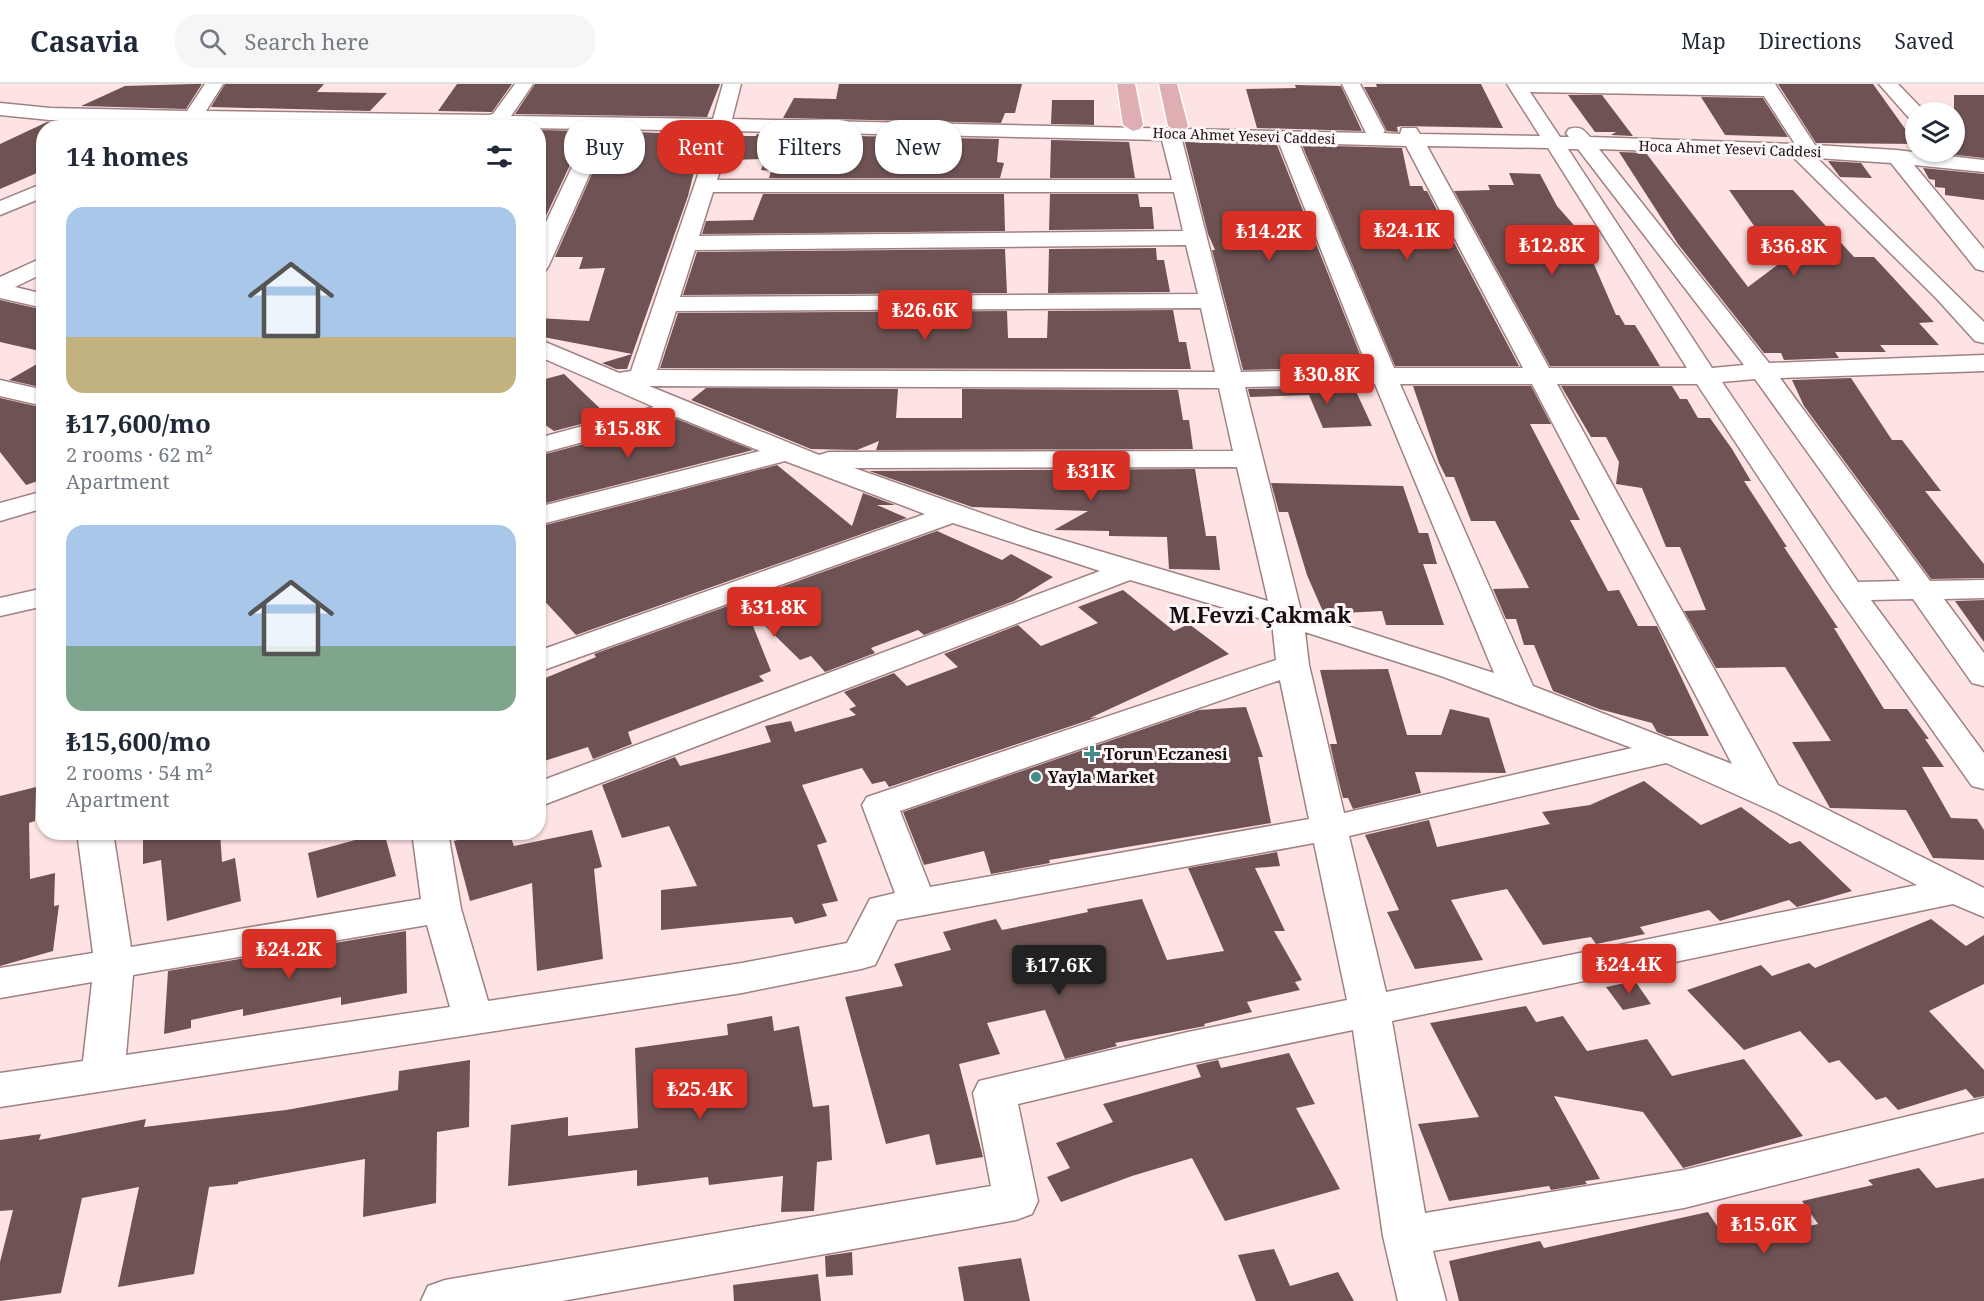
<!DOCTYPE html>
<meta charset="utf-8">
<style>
:root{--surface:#fff;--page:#f6f6f7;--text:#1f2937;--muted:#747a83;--line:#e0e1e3;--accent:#d93025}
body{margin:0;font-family:"Noto Serif",serif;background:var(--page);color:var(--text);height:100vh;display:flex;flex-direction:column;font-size:22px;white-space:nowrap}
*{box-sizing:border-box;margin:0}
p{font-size:20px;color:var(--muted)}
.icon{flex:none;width:33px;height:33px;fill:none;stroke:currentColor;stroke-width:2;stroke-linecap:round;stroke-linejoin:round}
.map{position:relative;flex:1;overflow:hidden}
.details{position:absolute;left:36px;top:36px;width:510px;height:720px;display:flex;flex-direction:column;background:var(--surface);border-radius:24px;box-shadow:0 2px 4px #0004}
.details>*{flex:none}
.top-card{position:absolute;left:564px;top:36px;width:570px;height:54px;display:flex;gap:12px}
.fabs{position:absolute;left:1905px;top:18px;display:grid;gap:12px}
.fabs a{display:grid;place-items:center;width:60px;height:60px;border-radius:50%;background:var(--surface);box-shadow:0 2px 4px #0004;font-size:30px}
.price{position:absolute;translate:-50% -51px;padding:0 14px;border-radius:6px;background:var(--accent);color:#fff;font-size:20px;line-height:39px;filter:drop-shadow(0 2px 3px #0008)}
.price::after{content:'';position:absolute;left:50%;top:36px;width:18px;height:14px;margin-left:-9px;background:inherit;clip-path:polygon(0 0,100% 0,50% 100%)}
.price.selected{background:#222;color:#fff}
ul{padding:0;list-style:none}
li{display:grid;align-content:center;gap:12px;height:318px;padding:0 30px}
li span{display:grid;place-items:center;height:186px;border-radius:18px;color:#555}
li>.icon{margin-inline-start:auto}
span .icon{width:108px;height:108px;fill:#fffc;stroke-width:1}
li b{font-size:26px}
h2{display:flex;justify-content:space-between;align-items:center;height:72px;padding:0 30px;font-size:26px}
.pill{padding:0 21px;border-radius:24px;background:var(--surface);box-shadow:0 2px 4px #0004;font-size:21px;line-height:54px}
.pill.selected{background:var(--accent);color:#fff}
header{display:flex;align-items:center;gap:36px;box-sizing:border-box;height:84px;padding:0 30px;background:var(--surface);border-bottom:2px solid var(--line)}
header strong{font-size:28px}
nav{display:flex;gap:33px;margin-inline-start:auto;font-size:21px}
.search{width:420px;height:54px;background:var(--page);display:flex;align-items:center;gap:15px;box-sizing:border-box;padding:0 21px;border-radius:24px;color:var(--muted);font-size:22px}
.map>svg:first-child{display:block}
</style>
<header>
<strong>Casavia</strong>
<div class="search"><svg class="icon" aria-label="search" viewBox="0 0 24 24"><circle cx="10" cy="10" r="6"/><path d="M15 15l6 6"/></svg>Search here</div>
<nav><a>Map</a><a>Directions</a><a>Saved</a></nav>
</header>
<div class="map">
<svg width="1984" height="1217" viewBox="0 0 1984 1217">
<rect width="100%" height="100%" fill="#fee3e4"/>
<path fill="#6f5354" d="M 192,0 L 202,0 L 186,25 L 81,22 L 125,2 Z
M 225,0 L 324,0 L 317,8 L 387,9 L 370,27 L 211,23 Z
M 457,0 L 512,0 L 492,28 L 438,27 Z
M 535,0 L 720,0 L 707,33 L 515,30 Z
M 839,0 L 1022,0 L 1015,29 L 1005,29 L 1001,39 L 783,34 L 794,14 L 836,15 Z
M 1376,0 L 1481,0 L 1503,44 L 1402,42 L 1397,43 L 1398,48 L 1387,47 L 1364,3 L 1377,3 Z
M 1778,0 L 1873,0 L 1916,60 L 1816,59 Z
M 1295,1 L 1341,2 L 1362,47 L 1257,44 L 1246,5 L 1296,4 Z
M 1568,11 L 1602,11 L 1633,52 L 1611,51 L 1616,48 L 1595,48 Z
M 1954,11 L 1984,11 L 1984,74 L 1929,68 L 1954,68 Z
M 1701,13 L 1763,14 L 1788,53 L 1725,51 Z
M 1052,16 L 1094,16 L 1094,41 L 1051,40 Z
M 47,38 L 50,38 L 180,40 L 177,44 L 44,44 L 44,86 L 0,105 L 0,60 Z
M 538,46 L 586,47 L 538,149 Z
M 611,47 L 709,51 L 701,76 L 697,76 L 688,112 L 627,285 L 616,285 L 602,279 L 632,270 L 538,252 L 538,234 L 589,237 L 605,184 L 579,185 L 583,173 L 555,173 Z
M 757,50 L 999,55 L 997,78 L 1004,79 L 1000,94 L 769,94 L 771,87 L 761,86 L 765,75 L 726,76 L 734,52 L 756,52 Z
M 1051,56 L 1129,58 L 1135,94 L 1050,94 Z
M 1185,58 L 1277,61 L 1365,283 L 1243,286 L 1212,166 L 1215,166 L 1208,150 Z
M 1302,61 L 1402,64 L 1410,102 L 1422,102 L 1424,107 L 1427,107 L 1519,282 L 1395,282 Z
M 1619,68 L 1646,69 L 1748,203 L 1780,179 L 1729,106 L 1793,106 L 1854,173 L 1874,173 L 1934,238 L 1919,239 L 1939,261 L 1880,261 L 1886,268 L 1835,268 L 1839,274 L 1784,276 L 1781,269 L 1764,269 L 1678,160 Z
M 1828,77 L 1861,79 L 1872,94 L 1840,93 Z
M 1923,84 L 1984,90 L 1984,116 L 1945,111 L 1945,104 L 1935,103 L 1935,96 L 1929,95 Z
M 1509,89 L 1540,90 L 1557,122 L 1580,148 L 1616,231 L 1619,231 L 1625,241 L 1635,241 L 1660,282 L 1550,282 L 1454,107 L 1490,106 L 1488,101 L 1514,101 Z
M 763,110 L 1004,110 L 1005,147 L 702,150 L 706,137 L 753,136 Z
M 1050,110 L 1138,110 L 1140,123 L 1152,123 L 1154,145 L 1049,146 Z
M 1156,164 L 1157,176 L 1164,176 L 1170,208 L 1048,209 L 1049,165 Z
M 1005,165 L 1007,209 L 683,211 L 697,168 Z
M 0,216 L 44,226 L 44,268 L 0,258 Z
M 1173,226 L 1179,258 L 1186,258 L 1191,285 L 660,284 L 678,229 L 1007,227 L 1008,254 L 1047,254 L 1048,227 Z
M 44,276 L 44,304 L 9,296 Z
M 564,290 L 609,333 L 554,347 L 538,336 L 538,297 Z
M 1851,294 L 1892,356 L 1902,356 L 1941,407 L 1925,407 L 1984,480 L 1984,494 L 1931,495 L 1804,322 L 1792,296 Z
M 1413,302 L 1531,302 L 1551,340 L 1530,340 L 1580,436 L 1570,436 L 1608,507 L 1619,506 L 1638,542 L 1657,542 L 1709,652 L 1667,652 L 1657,648 L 1652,639 L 1599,625 L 1553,607 L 1534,561 L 1524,561 L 1516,535 L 1506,535 L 1493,505 L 1529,504 L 1495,437 L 1471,437 L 1454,393 L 1446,393 L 1439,379 Z
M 1561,302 L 1672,302 L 1680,315 L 1687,315 L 1698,334 L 1710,334 L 1732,365 L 1751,397 L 1744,397 L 1787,463 L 1784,463 L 1838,544 L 1834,544 L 1884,625 L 1907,625 L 1929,655 L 1925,655 L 1944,683 L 1922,683 L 1951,734 L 1977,735 L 1984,746 L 1984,776 L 1933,774 L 1906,726 L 1830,724 L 1792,658 L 1831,657 L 1785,583 L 1716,584 L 1684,527 L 1706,526 L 1680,463 L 1666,463 L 1642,404 L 1616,400 L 1619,378 L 1606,353 L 1591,353 Z
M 1354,303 L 1372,342 L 1323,344 L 1309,311 L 1250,313 L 1248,305 Z
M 706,304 L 898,305 L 896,334 L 962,334 L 962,305 L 1178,306 L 1183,336 L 1189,336 L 1193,365 L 876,366 L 879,357 L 857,366 L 811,365 L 691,316 Z
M 0,314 L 44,324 L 44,395 L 26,401 L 0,368 Z
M 677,335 L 753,366 L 538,421 L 538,372 L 644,344 L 650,349 L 662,339 Z
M 777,381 L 852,442 L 863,409 L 895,421 L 877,421 L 907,434 L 576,551 L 538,510 L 538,443 Z
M 1195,385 L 1206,452 L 1216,452 L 1220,486 L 1169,485 L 1167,453 L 1109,452 L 1109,447 L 1054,446 L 1088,427 L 972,423 L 869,387 Z
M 1271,399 L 1403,402 L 1419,449 L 1428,449 L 1437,480 L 1423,480 L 1444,541 L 1386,541 L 1382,527 L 1324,530 L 1307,491 L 1288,428 L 1279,428 Z
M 937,447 L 1002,476 L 1011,470 L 1053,493 L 1014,517 L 924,551 L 918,546 L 871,564 L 875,569 L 825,588 L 811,572 L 800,576 L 745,522 L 771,587 L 759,592 L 764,597 L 628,648 L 632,660 L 593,675 L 588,663 L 538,679 L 538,597 L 596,573 L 594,570 Z
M 1123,506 L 1174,547 L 1189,540 L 1229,570 L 1090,634 L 1098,633 L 889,703 L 885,697 L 872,700 L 862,684 L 802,701 L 827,758 L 817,761 L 838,817 L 822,820 L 827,832 L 795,840 L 792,833 L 661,846 L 661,806 L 697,802 L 669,742 L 622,754 L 602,701 L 675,673 L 680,682 L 771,658 L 765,642 L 791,637 L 795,648 L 856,631 L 849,625 L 856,622 L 844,608 L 894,589 L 907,602 L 958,583 L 944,570 L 1018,541 L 1041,562 L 1098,539 L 1078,523 Z
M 1984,516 L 1984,558 L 1955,517 Z
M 1388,585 L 1407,651 L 1441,651 L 1450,625 L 1489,634 L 1506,689 L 1415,688 L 1421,709 L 1353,725 L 1348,714 L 1343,714 L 1337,691 L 1330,660 L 1337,660 L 1320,586 Z
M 1246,623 L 1263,673 L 1258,673 L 1271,739 L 1049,776 L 1050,779 L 991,790 L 984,767 L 924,781 L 903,728 L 1199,626 Z
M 1644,697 L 1701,741 L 1741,723 L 1790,760 L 1800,757 L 1852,807 L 1797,823 L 1789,816 L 1720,837 L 1709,826 L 1640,843 L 1645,850 L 1596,860 L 1591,853 L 1543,861 L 1507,805 L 1451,816 L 1483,876 L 1415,885 L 1387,828 L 1399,826 L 1365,751 L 1429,736 L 1437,763 L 1550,740 L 1542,728 L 1590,721 Z
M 36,703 L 35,737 L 29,739 L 30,795 L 55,789 L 54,822 L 59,821 L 53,867 L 0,882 L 0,712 Z
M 592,746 L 602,783 L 594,785 L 603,875 L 537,887 L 532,799 L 470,817 L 454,757 L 485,748 L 509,748 L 514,762 Z
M 143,748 L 220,748 L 222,778 L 235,774 L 241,817 L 167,837 L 161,776 L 143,780 Z
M 384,748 L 396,792 L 317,814 L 308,769 Z
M 1277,768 L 1280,782 L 1255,784 L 1285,847 L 1274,847 L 1302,896 L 1295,898 L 1300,906 L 1247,918 L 1252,928 L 1204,940 L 1205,942 L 1115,959 L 1117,962 L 1065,975 L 1045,926 L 987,939 L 1000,970 L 959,980 L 983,1073 L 936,1081 L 929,1050 L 886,1060 L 845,913 L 903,902 L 894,880 L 951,866 L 943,848 L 996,835 L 1002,846 L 1088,828 L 1087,825 L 1142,815 L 1167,876 L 1224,867 L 1188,784 Z
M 1931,835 L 1966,862 L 1984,851 L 1984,900 L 1929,927 L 1984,986 L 1984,1012 L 1974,1014 L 1966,1005 L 1898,1026 L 1886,1013 L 1876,1016 L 1839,976 L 1829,979 L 1800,947 L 1744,966 L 1687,906 L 1761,881 L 1772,892 L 1809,879 L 1815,884 Z
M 406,847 L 407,909 L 341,921 L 341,913 L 243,932 L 243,925 L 191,936 L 191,944 L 164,950 L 168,887 Z
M 1635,897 L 1651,920 L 1623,926 L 1606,903 Z
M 1526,922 L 1536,938 L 1563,932 L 1587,967 L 1647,955 L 1672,992 L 1744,975 L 1803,1052 L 1683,1084 L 1643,1028 L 1554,1012 L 1600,1095 L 1585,1097 L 1587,1100 L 1551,1106 L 1549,1102 L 1449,1117 L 1418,1040 L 1479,1033 L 1430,939 Z
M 772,932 L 774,947 L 799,942 L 813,1023 L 829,1021 L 832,1076 L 817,1078 L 814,1127 L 781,1128 L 783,1092 L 709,1101 L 708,1093 L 637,1102 L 637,1086 L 508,1102 L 511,1041 L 568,1033 L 568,1052 L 638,1044 L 635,964 L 728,951 L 727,940 Z
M 1289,969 L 1315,1020 L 1296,1024 L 1340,1105 L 1225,1137 L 1192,1074 L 1132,1092 L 1061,1118 L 1047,1093 L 1070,1084 L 1056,1059 L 1113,1038 L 1103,1020 L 1201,993 L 1196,981 L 1218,976 L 1221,984 Z
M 470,976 L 469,1043 L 437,1048 L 436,1119 L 363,1133 L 365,1075 L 238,1098 L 238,1100 L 209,1103 L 194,1190 L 118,1203 L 139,1103 L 82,1114 L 61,1209 L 0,1217 L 0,1178 L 13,1126 L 0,1127 L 0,1056 L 41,1050 L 39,1056 L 146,1035 L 144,1043 L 286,1026 L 398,1006 L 399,987 Z
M 1919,1084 L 1936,1104 L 1984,1094 L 1984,1217 L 1459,1217 L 1449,1177 L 1540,1157 L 1544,1164 L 1708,1128 L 1728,1159 L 1818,1140 L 1802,1117 L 1873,1101 L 1868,1096 Z
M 1274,1165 L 1290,1202 L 1338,1188 L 1354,1217 L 1256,1217 L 1238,1171 Z
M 852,1168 L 853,1191 L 826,1193 L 825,1172 Z
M 1021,1174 L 1030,1217 L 964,1217 L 958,1183 Z
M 818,1190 L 821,1217 L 734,1217 L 733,1201 Z"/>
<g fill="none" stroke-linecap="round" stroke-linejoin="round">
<g stroke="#a08182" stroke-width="3">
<path id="minor" d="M 205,0 L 223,0 L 206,27 L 489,31 L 493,30 L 515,0 L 533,0 L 511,32 L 713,35 L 723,0 L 741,0 L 732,35 L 1366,49 L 1342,0 L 1360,0 L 1385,47 L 1383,49 L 1400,50 L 1402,44 L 1416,44 L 1420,50 L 1540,52 L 1507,0 L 1775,0 L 1815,61 L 1896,66 L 1984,76 L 1984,88 L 1914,81 L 1984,165 L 1984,187 L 1976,185 L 1891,79 L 1817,74 L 1984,238 L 1984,259 L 1975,257 L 1936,214 L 1792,72 L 1599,65 L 1769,279 L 1984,271 L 1984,287 L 1780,294 L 1930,497 L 1984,496 L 1984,514 L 1944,515 L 1984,569 L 1984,602 L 1972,599 L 1913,515 L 1871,516 L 1984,669 L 1984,705 L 1972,702 L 1834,507 L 1697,300 L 1557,300 L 1778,701 L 1984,804 L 1984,833 L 1953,820 L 1392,937 L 1425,1129 L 1684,1086 L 1984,1014 L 1984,1048 L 1684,1124 L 1433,1167 L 1446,1217 L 1398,1217 L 1383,1152 L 1353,946 L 1188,980 L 1018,1020 L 1038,1117 L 1032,1130 L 1016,1136 L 562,1217 L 421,1217 L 428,1202 L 445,1196 L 991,1102 L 973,1009 L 979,997 L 1188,948 L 1347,916 L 1314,759 L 897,836 L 875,881 L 861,885 L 742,909 L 0,1023 L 0,989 L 83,977 L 92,898 L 0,914 L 0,884 L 93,869 L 77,748 L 113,748 L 131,863 L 421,815 L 412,748 L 448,748 L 461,825 L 488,917 L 742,879 L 847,859 L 870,815 L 895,809 L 862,721 L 867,713 L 1276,576 L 1272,538 L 1130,496 L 538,723 L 538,698 L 1100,487 L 953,439 L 538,588 L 538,567 L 925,430 L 785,377 L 538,441 L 538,423 L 760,367 L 677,333 L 538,370 L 538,354 L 654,323 L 538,272 L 538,255 L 619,289 L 631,287 L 713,47 L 610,45 L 549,181 L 546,186 L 538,188 L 538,155 L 590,45 L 50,36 L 0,31 L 0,19 L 50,24 L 187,27 ZM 1530,8 L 1764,12 L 1795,60 L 1590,53 C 1583,45 1580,42 1569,45 L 1566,49 L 1569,53 L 1560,53 ZM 733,47 L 1162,56 L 1172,96 L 717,96 ZM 1182,56 L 1279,59 L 1368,285 L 1241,288 ZM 1299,59 L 1406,62 L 1523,284 L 1394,284 ZM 1427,62 L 1548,64 L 1687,284 L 1549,284 ZM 1568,65 L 1578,65 L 1744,281 L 1712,284 ZM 713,108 L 1174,108 L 1183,147 L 699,152 ZM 1186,161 L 1198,210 L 680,213 L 695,166 ZM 1201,224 L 1215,288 L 657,286 L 676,227 ZM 1755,295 L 1900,497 L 1858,498 L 1722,298 ZM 1375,300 L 1494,589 L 1301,527 L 1245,303 ZM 1400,300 L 1532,300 L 1732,680 L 1533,602 ZM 649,302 L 1219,304 L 1233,367 L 829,368 L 819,371 ZM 1237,383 L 1268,517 L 1032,447 L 854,384 ZM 1305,548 L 1441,592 L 1632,664 L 1344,729 L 1309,581 ZM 1280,596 L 1309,735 L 930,803 L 900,727 ZM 1666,679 L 1777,729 L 1917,801 L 1386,908 L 1349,752 ZM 427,841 L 450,923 L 126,971 L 133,891 Z
M 1879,0 L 1898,0 L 1925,28 L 1916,28 L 1916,36 L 1909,34 Z
M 44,99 L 44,113 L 0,131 L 0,117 Z
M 44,173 L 44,189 L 15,203 L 44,210 L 44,224 L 0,214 L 0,193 Z
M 0,296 L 44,306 L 44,322 L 0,312 Z
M 44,407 L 44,424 L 0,437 L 0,419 Z
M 44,504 L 44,522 L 0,532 L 0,514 Z"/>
</g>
<g stroke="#fff" stroke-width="3">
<path id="major" d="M 1117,0 L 1135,0 L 1143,41 L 1140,45 L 1133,47 L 1123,41 Z
M 1159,0 L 1177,0 L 1188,42 L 1185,46 L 1178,48 L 1168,42 Z"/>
</g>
<use href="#minor" fill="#fff" fill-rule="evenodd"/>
<use href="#major" fill="#dfaeb2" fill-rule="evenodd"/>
</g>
<g fill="#448c8c" stroke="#fdf6f6" stroke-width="2">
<path d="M1089 661h6v6h6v6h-6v6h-6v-6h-6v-6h6z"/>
<circle cx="1036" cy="693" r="6"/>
</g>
<g text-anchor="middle" stroke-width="6" stroke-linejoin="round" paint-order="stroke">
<g font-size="14" fill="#190e0f" stroke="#fdf6f6">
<text transform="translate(1244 52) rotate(2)" y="5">Hoca Ahmet Yesevi Caddesi</text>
<text transform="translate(1730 65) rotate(2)" y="5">Hoca Ahmet Yesevi Caddesi</text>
</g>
<g font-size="16" font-weight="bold" fill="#190e0f" stroke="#fdf6f6" text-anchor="start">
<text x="1104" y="676">Torun Eczanesi</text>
<text x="1048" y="699">Yayla Market</text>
</g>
<g font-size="22" font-weight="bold" fill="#190e0f" stroke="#fdf6f6">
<text x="1260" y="539">M.Fevzi Çakmak</text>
</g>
</g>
</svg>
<div class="fabs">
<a><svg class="icon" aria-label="layers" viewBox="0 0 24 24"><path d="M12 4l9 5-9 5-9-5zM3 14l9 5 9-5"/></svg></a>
</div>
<b class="price" style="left:1407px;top:177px">₺24.1K</b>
<b class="price" style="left:1269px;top:178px">₺14.2K</b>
<b class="price" style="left:1552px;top:192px">₺12.8K</b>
<b class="price" style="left:1794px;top:193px">₺36.8K</b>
<b class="price" style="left:925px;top:257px">₺26.6K</b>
<b class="price" style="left:1327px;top:321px">₺30.8K</b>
<b class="price" style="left:628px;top:375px">₺15.8K</b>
<b class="price" style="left:1091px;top:418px">₺31K</b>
<b class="price" style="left:774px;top:554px">₺31.8K</b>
<b class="price" style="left:289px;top:896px">₺24.2K</b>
<b class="price" style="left:1629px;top:911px">₺24.4K</b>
<b class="price selected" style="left:1059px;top:912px">₺17.6K</b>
<b class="price" style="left:700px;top:1036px">₺25.4K</b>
<b class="price" style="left:1764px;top:1171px">₺15.6K</b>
<div class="top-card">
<a class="pill">Buy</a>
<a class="pill selected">Rent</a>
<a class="pill">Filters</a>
<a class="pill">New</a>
</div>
<section class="details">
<h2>14 homes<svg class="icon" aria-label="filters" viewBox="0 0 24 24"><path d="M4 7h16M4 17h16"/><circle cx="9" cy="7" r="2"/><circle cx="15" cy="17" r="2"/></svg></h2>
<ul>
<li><span style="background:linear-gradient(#a9c7e8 70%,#c2b280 0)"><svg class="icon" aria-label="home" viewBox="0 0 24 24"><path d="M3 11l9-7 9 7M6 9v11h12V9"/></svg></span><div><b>₺17,600/mo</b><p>2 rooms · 62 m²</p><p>Apartment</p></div></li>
<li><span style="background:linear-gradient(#a9c7e8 65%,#7fa58c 0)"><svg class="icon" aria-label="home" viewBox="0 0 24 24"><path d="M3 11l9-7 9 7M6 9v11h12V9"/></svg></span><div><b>₺15,600/mo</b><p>2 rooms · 54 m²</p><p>Apartment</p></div></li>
</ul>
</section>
</div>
